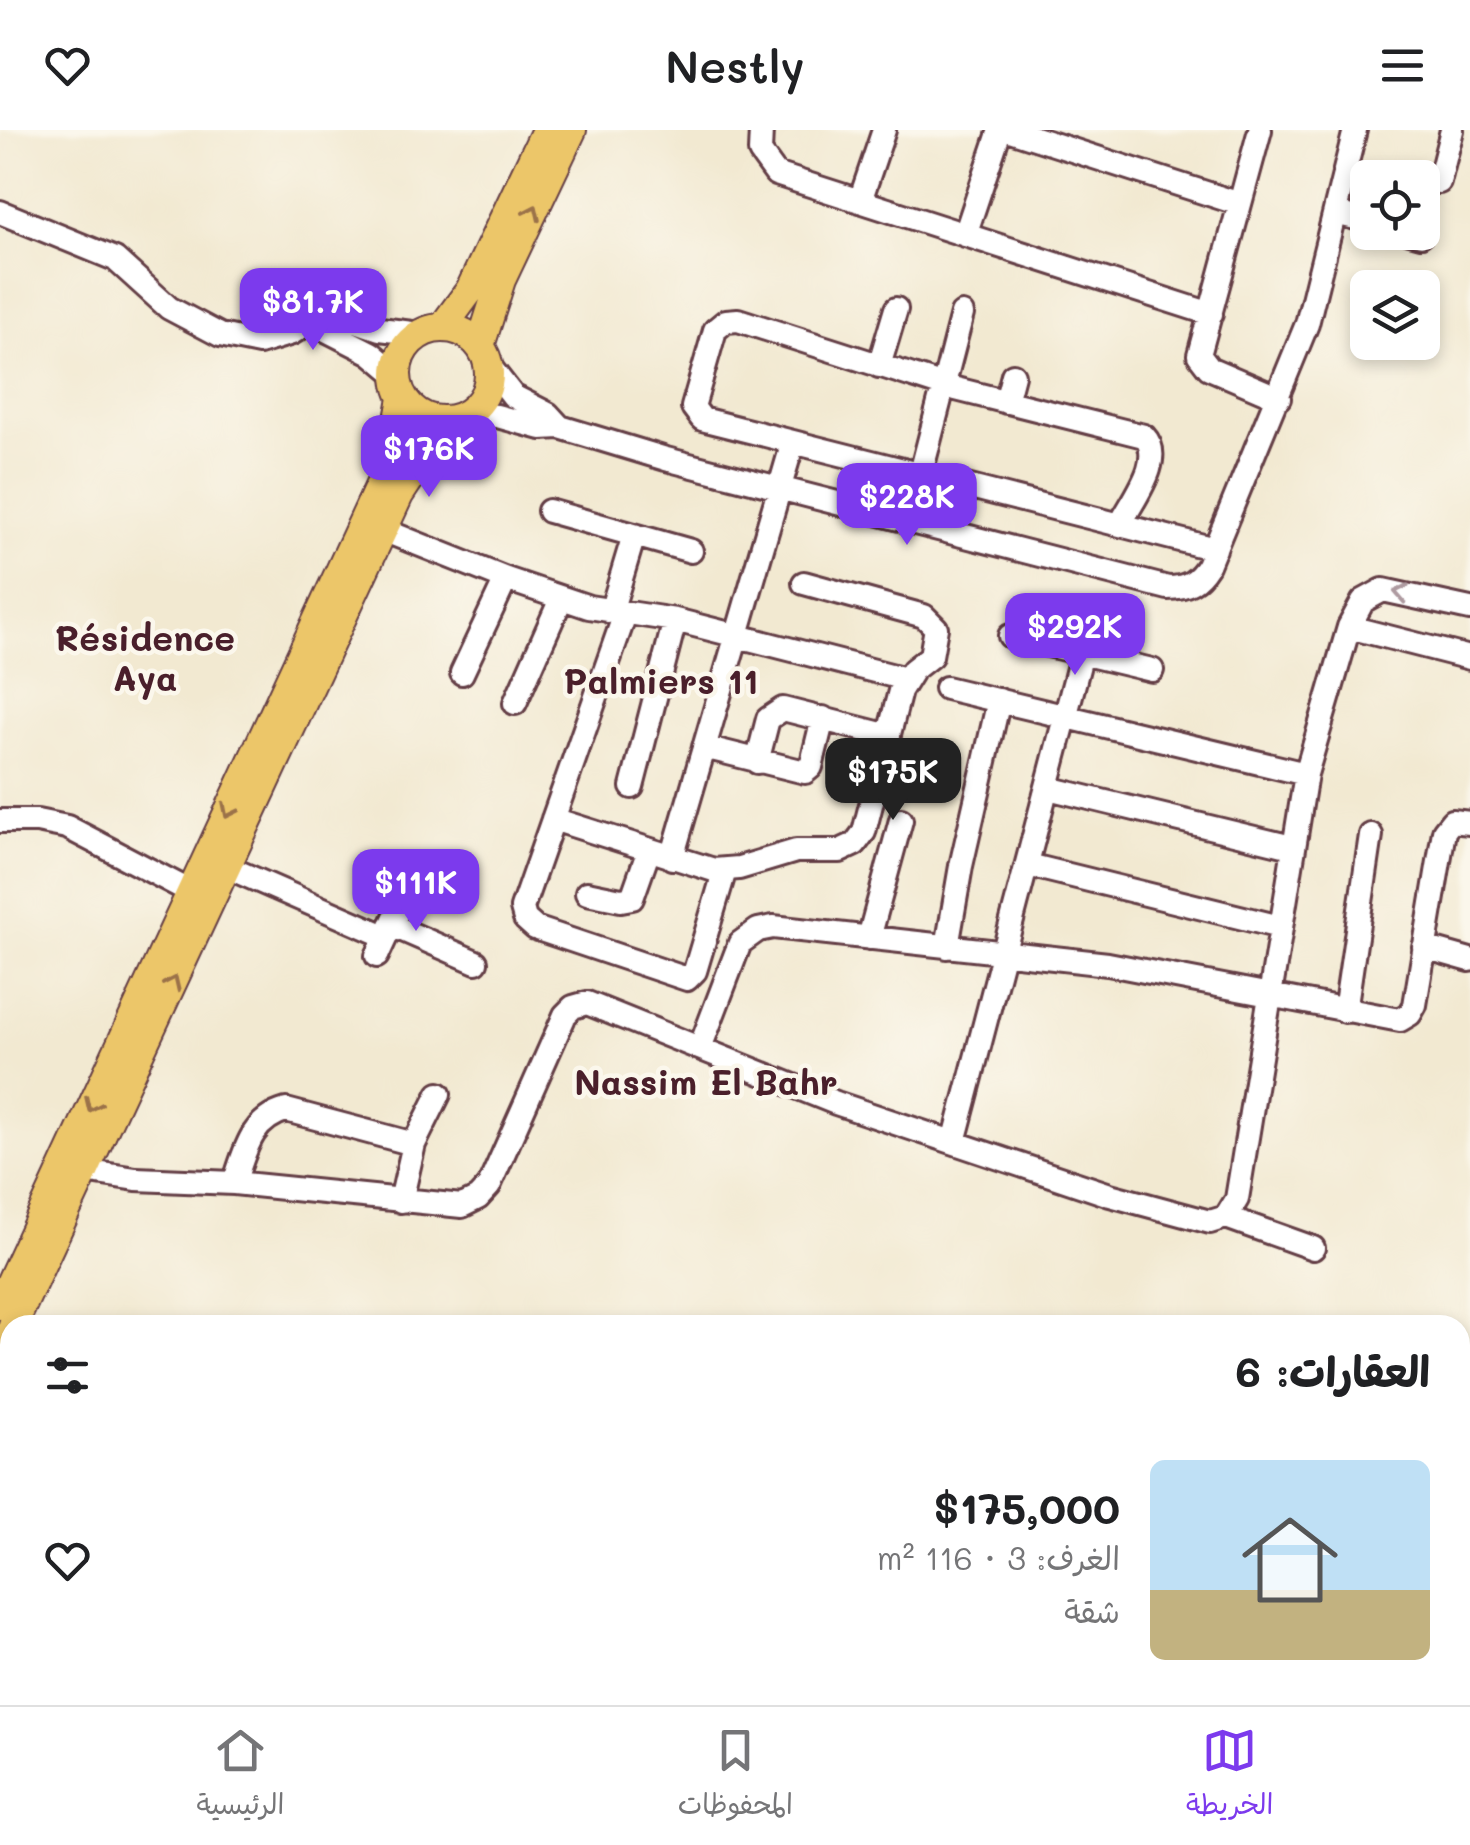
<!DOCTYPE html>
<html lang="ar">
<meta charset="utf-8">
<style>
:root{--surface:#fff;--page:#f2f2f2;--text:#202124;--muted:#757577;--line:#e0e0e0;--accent:#7c3aed}
body{margin:0;font-family:Mali,"Playpen Sans Arabic",sans-serif;background:var(--page);color:var(--text);direction:rtl;height:100vh;display:flex;flex-direction:column;font-size:38px;white-space:nowrap}
*{box-sizing:border-box;margin:0}
p{font-size:32px;color:var(--muted)}
.icon{flex:none;width:55px;height:55px;fill:none;stroke:currentColor;stroke-width:2;stroke-linecap:round;stroke-linejoin:round}
.map{position:relative;flex:1;overflow:hidden;direction:ltr}
.side{position:absolute;left:0px;top:1185px;width:1470px;height:390px;display:flex;flex-direction:column;background:var(--surface);border-radius:30px 30px 0 0;box-shadow:0 5px 15px #0003;direction:rtl}
.side>*{flex:none}
.tools{position:absolute;left:1350px;top:30px;display:grid;gap:20px}
.tools a{display:grid;place-items:center;width:90px;height:90px;border-radius:15px;background:var(--surface);box-shadow:0 5px 15px #0003;font-size:50px}
.price{position:absolute;translate:-50% -85px;padding:0 22px;border-radius:20px;background:var(--accent);color:#fff;font-size:32px;line-height:65px;filter:drop-shadow(0 2px 5px #0008)}
.price::after{content:'';position:absolute;left:50%;top:60px;width:30px;height:22px;margin-left:-15px;background:inherit;clip-path:polygon(0 0,100% 0,50% 100%)}
.price.on{background:#222;color:#fff}
ul{padding:0;list-style:none}
li{display:flex;align-items:center;gap:30px;height:250px;padding:0 40px}
li span{display:grid;place-items:center;flex:none;width:280px;height:200px;border-radius:15px;color:#555}
li>.icon{margin-inline-start:auto}
span .icon{width:120px;height:120px;fill:#fffc;stroke-width:1}
li b{font-size:42px}
h2{display:flex;justify-content:space-between;align-items:center;height:120px;padding:0 40px;font-size:42px}
header{display:flex;justify-content:space-between;align-items:center;height:130px;padding:0 40px;background:var(--surface);font-size:45px;font-weight:600}
.menu{display:flex;justify-content:space-around;align-items:center;height:140px;border-top:2px solid var(--line);background:var(--surface);font-size:28px;color:var(--muted)}
.menu a{display:grid;justify-items:center;gap:5px}
.menu .on{color:var(--accent)}
.map>svg:first-child{display:block}
</style>
<header><svg class="icon" aria-label="menu" viewBox="0 0 24 24"><path d="M4 6h16M4 12h16M4 18h16"/></svg>Nestly<svg class="icon" aria-label="heart" viewBox="0 0 24 24"><path d="M12 20l-8-8c-3-5 5-10 8-4 3-6 11-1 8 4z"/></svg></header>
<div class="map">
<svg width="1470" height="1575" viewBox="0 0 1470 1575">
<defs>
<pattern id="forest-crowns" width="20" height="18" patternUnits="userSpaceOnUse" patternTransform="scale(2.5)"><rect width="20" height="18" fill="#78be82"/><path d="M2 6a3 3 0 1 1 6 0M12 15a3 3 0 1 1 6 0" fill="none" stroke="#649a6b"/></pattern>
</defs>
<rect width="100%" height="100%" fill="#fbf7ec"/>
<filter id="ink" filterUnits="userSpaceOnUse"><feTurbulence type="fractalNoise" baseFrequency=".01" numOctaves="2"/><feDisplacementMap in="SourceGraphic" scale="20" xChannelSelector="R" yChannelSelector="G"/><feConvolveMatrix kernelMatrix="1 2 1 2 8 2 1 2 1" color-interpolation-filters="sRGB"/></filter>
<filter id="wash" filterUnits="userSpaceOnUse"><feTurbulence type="fractalNoise" baseFrequency=".0048" numOctaves="4" result="noise"/><feDisplacementMap in="SourceGraphic" scale="40" xChannelSelector="R" yChannelSelector="G"/><feGaussianBlur stdDeviation="2.25" result="paint"/><feColorMatrix in="noise" values="0 0 0 0 0 0 0 0 0 0 0 0 0 0 0 0 0 1.4 0 .05"/><feComposite in="paint" operator="in"/></filter>
<g filter="url(#wash)">
<rect width="100%" height="100%" fill="#f2e9d1"/>
<path fill="url(#forest-crowns)" stroke="#616e56" stroke-width="2.5" d="M 581,1565 L 1070,1565 L 1074,1575 L 621,1575 Z"/>
</g>
<g filter="url(#ink)">
<g fill="none" stroke-linecap="round" stroke-linejoin="round">
<g stroke="#633d44" stroke-width="28">
<path id="minor" d="M 761,0 L 760,22 L 776,44 L 1211,184
M 1010,0 L 1240,74
M 1260,0 L 1199,225 L 1209,238 L 1279,268
M 1439,52 L 1452,0
M 860,71 L 884,0
M 0,82 L 115,129 L 169,178 L 220,205 L 259,213 L 292,203 L 318,187 L 333,183 L 380,199 L 420,204
M 1335,83 L 1368,91
M 1410,102 L 1421,105
M 965,105 L 1000,0
M 318,187 L 324,199 L 371,223 L 396,244
M 488,234 L 513,266 L 548,284 L 560,297
M 879,236 L 896,179
M 1006,272 L 1013,245
M 466,284 L 497,286 L 541,298 L 560,297 L 666,329 L 1168,458 C 1187,458 1198,451 1208,435 L 1307,194 L 1355,0
M 921,343 L 962,184
M 549,381 L 691,421
M 1121,393 C 1133,369 1166,329 1144,306 L 944,256 L 738,190 L 726,191 L 715,200 L 693,277 L 702,289 L 1215,419
M 383,400 L 506,449 L 589,477 L 675,490 L 906,549
M 611,482 L 634,405
M 625,484 L 522,778 L 525,789 L 535,798 L 687,849 L 695,841 L 725,740
M 1349,497 L 1470,528
M 1010,506 L 1152,540
M 462,543 L 506,449
M 946,558 L 1306,644
M 515,573 L 561,469
M 704,617 L 805,642 L 811,637 L 823,588
M 757,632 L 768,589 L 783,579 L 889,606
M 632,657 L 675,490
M 1048,658 L 1292,717
M 553,689 L 714,740 L 739,738 L 796,721 L 840,721 L 855,714 L 864,702 L 900,561 L 913,540 L 931,526 L 936,498 L 924,486 L 804,453
M 0,691 L 37,691 L 67,697 L 191,762
M 672,728 L 793,312
M 1028,735 L 1280,797
M 227,737 L 385,806
M 587,763 L 621,770 L 632,768 L 649,720
M 391,795 L 476,832
M 869,808 L 901,690
M 947,817 L 961,736 L 999,570
M 1424,817 L 1470,830
M 377,826 L 407,761
M 1345,881 L 1371,705
M 700,918 L 740,813 L 758,800 L 773,797 L 1108,834 L 1400,890 L 1410,884 L 1415,875 L 1444,701 L 1452,691 L 1470,693
M 954,1012 L 1082,523
M 84,1041 L 136,1049 L 234,1053 L 462,1076 L 478,1068 L 489,1056 L 565,885 L 573,877 L 587,873 L 836,973 L 1110,1065 L 1210,1092 L 1226,1087 L 1237,1069 L 1306,644 L 1349,497 L 1363,471 L 1383,460 L 1470,479
M 234,1053 C 245,1022 250,990 286,980 L 414,1014
M 401,1071 L 414,1014 L 439,964
M 1226,1087 L 1313,1118"/>
</g>
<g stroke="#633d44" stroke-width="32">
<path id="major" d="M397 244a46 46 0 1 1 92 0a46 46 0 1 1-92 0Z
M 442,198 L 470,160 L 546,0
M 480,216 L 501,150 L 572,0
M 0,1175 L 385,344 L 393,322 L 403,268
M 13,1195 L 399,365 L 448,291
M 0,1224 L 10,1202"/>
</g>
<use href="#minor" stroke="#fff" stroke-width="22"/>
<use href="#major" stroke="#ecc669" stroke-width="28"/>
</g>
<defs><path id="oneway-chevron" d="M-2-3.5L2.5 0L-2 3.5" fill="none" stroke-width="1.6" stroke-linecap="round" stroke-linejoin="round" transform="scale(2.5)"/></defs>
<g stroke="#9b724a">
<use href="#oneway-chevron" transform="translate(533 82) rotate(-65)"/>
<use href="#oneway-chevron" transform="translate(229 681) rotate(116)"/>
<use href="#oneway-chevron" transform="translate(173 853) rotate(-65)"/>
<use href="#oneway-chevron" transform="translate(92 975) rotate(115)"/>
</g>
<use stroke="#ae9aa0" href="#oneway-chevron" transform="translate(1401 463) rotate(-169)"/>
</g>
<g text-anchor="middle" stroke-width="9" stroke-linejoin="round" paint-order="stroke">
<g font-size="35" font-weight="bold" fill="#4a1f2b" stroke="#fbf7ec">
<text x="145" y="521">Résidence<tspan x="145" dy="40">Aya</tspan></text>
<text x="661" y="564">Palmiers 11</text>
<text x="706" y="965">Nassim El Bahr</text>
</g>
</g>
</svg>
<div class="tools">
<a><svg class="icon" aria-label="locate" viewBox="0 0 24 24"><circle cx="12" cy="12" r="6"/><path d="M12 2v4M12 18v4M2 12h4M18 12h4"/></svg></a>
<a><svg class="icon" aria-label="layers" viewBox="0 0 24 24"><path d="M12 4l9 5-9 5-9-5zM3 14l9 5 9-5"/></svg></a>
</div>
<b class="price" style="left:313px;top:223px">$81.7K</b>
<b class="price" style="left:429px;top:370px">$176K</b>
<b class="price" style="left:907px;top:418px">$228K</b>
<b class="price" style="left:1075px;top:548px">$292K</b>
<b class="price on" style="left:893px;top:693px">$175K</b>
<b class="price" style="left:416px;top:804px">$111K</b>
<section class="side">
<h2>العقارات: 6<svg class="icon" aria-label="filters" viewBox="0 0 24 24"><path d="M4 7h16M4 17h16"/><circle cx="9" cy="7" r="2"/><circle cx="15" cy="17" r="2"/></svg></h2>
<ul>
<li><span style="background:linear-gradient(#bfe0f5 65%,#c2b280 0)"><svg class="icon" aria-label="home" viewBox="0 0 24 24"><path d="M3 11l9-7 9 7M6 9v11h12V9"/></svg></span><div><b>$175,000</b><p>الغرف: 3 · 116 m²</p><p>شقة</p></div><svg class="icon" aria-label="heart" viewBox="0 0 24 24"><path d="M12 20l-8-8c-3-5 5-10 8-4 3-6 11-1 8 4z"/></svg></li>
</ul>
</section>
</div>
<nav class="menu">
<a class="on"><svg class="icon" aria-label="map" viewBox="0 0 24 24"><path d="M3 6l6-2 6 2 6-2v14l-6 2-6-2-6 2zM9 4v14M15 6v14"/></svg>الخريطة</a>
<a><svg class="icon" aria-label="saved" viewBox="0 0 24 24"><path d="M7 4h10v16l-5-4-5 4z"/></svg>المحفوظات</a>
<a><svg class="icon" aria-label="home" viewBox="0 0 24 24"><path d="M3 11l9-7 9 7M6 9v11h12V9"/></svg>الرئيسية</a>
</nav>
